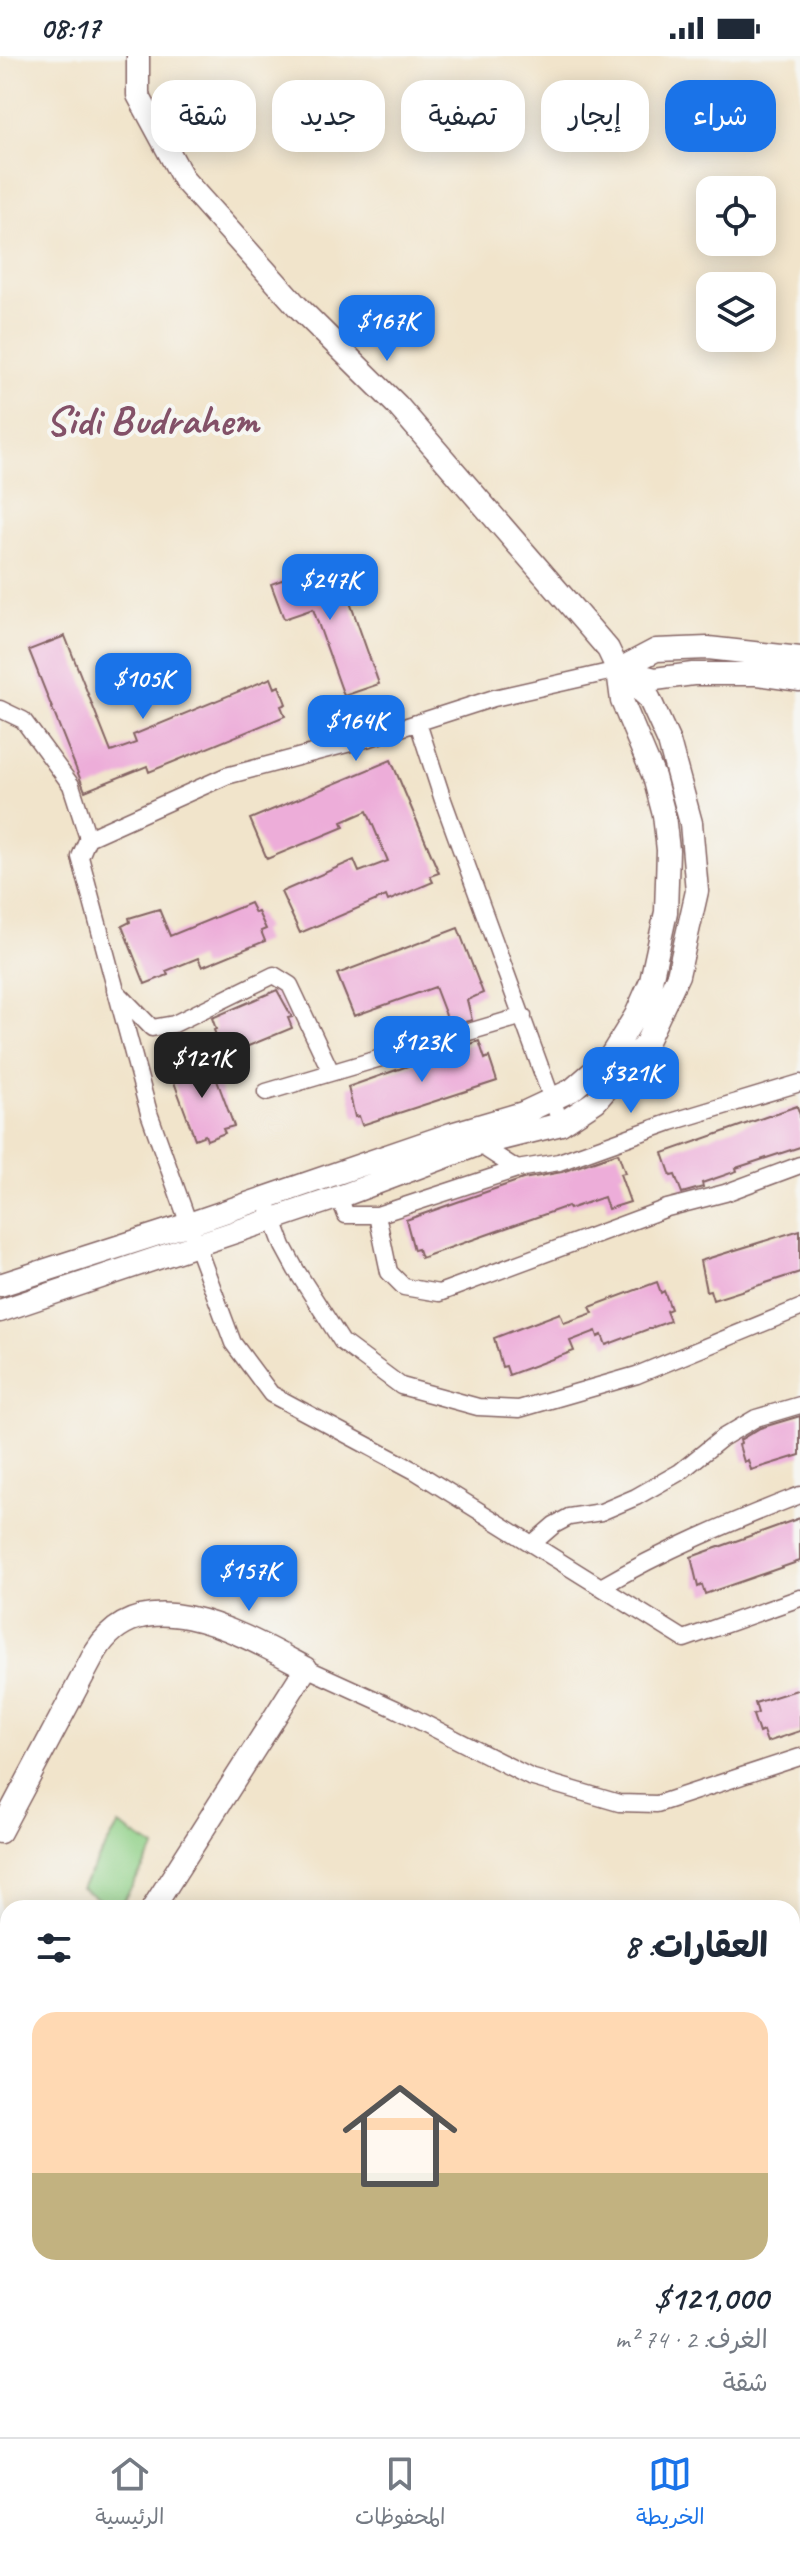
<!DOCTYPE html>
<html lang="ar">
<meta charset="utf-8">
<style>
:root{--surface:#fff;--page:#f6f6f7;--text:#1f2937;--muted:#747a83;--line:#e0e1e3;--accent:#1a73e8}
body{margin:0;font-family:Caveat,"Playpen Sans Arabic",sans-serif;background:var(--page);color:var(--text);direction:rtl;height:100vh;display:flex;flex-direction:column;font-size:30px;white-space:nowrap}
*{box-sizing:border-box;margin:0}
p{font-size:26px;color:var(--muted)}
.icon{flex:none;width:44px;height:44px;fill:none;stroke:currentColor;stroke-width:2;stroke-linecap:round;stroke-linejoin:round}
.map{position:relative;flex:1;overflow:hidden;direction:ltr}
.drawer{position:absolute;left:0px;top:1844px;width:800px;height:538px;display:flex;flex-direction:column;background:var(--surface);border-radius:24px 24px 0 0;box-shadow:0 4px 20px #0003;direction:rtl}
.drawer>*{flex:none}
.top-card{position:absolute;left:24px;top:24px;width:752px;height:72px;direction:rtl;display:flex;gap:16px}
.buttons{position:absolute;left:696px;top:120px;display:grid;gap:16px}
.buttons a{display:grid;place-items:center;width:80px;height:80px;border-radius:16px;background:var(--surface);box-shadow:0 4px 20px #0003;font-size:40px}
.price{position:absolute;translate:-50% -68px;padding:0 18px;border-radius:16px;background:var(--accent);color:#fff;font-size:26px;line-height:52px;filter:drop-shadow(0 2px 4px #0008)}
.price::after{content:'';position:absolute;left:50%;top:48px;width:24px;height:18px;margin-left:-12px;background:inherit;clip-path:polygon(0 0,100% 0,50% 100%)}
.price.selected{background:#222;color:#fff}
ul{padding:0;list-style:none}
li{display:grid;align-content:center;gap:16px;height:424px;padding:0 32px}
li span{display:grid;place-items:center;height:248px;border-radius:24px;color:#555}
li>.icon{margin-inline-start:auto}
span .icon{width:144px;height:144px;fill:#fffc;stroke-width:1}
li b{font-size:34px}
h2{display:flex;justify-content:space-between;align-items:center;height:96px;padding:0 32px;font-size:34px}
.pill{padding:0 28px;border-radius:24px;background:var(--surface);box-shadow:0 4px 20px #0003;font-size:28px;line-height:72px}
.pill.selected{background:var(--accent);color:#fff}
.status{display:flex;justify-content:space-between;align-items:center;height:56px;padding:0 40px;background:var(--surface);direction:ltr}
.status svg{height:22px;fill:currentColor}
.tab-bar{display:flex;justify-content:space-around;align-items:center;height:112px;border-top:2px solid var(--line);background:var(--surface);font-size:22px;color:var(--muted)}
.tab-bar a{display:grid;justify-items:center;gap:4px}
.tab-bar .selected{color:var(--accent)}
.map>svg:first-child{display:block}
</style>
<div class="status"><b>08:17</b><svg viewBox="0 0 49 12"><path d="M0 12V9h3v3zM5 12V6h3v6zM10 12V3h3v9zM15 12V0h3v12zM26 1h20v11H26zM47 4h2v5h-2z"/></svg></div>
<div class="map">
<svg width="800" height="2381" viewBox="0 0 800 2381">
<rect width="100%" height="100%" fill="#f6f6f2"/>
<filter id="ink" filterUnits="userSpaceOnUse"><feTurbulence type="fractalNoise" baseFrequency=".0125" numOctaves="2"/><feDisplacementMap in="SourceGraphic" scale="16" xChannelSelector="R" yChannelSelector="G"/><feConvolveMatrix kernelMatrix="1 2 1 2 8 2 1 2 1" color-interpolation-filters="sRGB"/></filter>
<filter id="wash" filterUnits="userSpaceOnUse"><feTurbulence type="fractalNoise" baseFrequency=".006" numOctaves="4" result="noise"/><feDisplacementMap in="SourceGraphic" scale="32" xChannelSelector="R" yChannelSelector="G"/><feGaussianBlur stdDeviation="1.8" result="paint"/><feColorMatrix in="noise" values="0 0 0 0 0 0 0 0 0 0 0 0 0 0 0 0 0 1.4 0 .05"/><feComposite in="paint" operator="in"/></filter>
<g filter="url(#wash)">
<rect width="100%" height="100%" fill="#f1e4cb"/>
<path fill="#8fd087" stroke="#6c7859" stroke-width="2" d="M 119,1769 L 155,1792 L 119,1852 L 113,1852 L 81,1832 Z
M 792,2140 L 800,2140 L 800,2381 L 631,2381 L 628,2374 L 792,2374 Z"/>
<g id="blocks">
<path fill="#edadd9" d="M 335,504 L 379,628 L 344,640 L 313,553 L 284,563 L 271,528 Z
M 65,580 L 111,696 L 136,687 L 133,679 L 271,622 L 275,632 L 279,630 L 286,648 L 281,650 L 285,660 L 149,716 L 147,710 L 85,735 L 29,594 Z
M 391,704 L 439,817 L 430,820 L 433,826 L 388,845 L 386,840 L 300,877 L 281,836 L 354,804 L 359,816 L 388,805 L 367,755 L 342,766 L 344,771 L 267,803 L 250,763 Z
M 250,847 L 255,857 L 258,856 L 266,873 L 261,875 L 265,885 L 202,911 L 198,902 L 166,915 L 168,919 L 145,928 L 122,870 L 130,866 L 129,862 L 159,853 L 170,880 Z
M 458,872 L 483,937 L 467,944 L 472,964 L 450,970 L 435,931 L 354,960 L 337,918 Z
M 277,934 L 292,961 L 288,962 L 292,972 L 224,1000 L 214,974 L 216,973 L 212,962 Z
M 479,985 L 485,1003 L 489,1001 L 497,1025 L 362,1069 L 359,1060 L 355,1061 L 348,1031 Z
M 209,1003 L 234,1070 L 223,1073 L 225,1077 L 207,1084 L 205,1079 L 195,1083 L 171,1018 L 181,1015 L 179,1011 Z
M 797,1050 L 800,1059 L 800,1091 L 736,1112 L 737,1115 L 702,1127 L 703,1131 L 682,1137 L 675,1119 L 671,1120 L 663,1097 Z
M 618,1097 L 625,1117 L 620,1118 L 630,1146 L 608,1153 L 604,1141 L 569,1153 L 568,1150 L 421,1202 L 418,1193 L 414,1194 L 406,1164 L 523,1123 L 562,1116 Z
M 800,1174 L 800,1216 L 713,1244 L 710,1234 L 706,1235 L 700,1205 Z
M 657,1226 L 661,1237 L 664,1235 L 671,1253 L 666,1255 L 670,1265 L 606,1289 L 602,1279 L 598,1281 L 596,1275 L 570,1285 L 574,1295 L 509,1319 L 506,1310 L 502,1311 L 494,1282 L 560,1257 L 564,1267 L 593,1257 L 590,1251 Z
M 800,1360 L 800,1399 L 751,1414 L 748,1404 L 744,1406 L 739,1389 L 741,1388 L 740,1384 L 760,1372 Z
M 800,1462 L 800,1505 L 705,1538 L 702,1529 L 698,1531 L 691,1501 Z
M 800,1633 L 800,1675 L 767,1686 L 763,1675 L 759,1677 L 753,1659 L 758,1657 L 755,1647 Z"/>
</g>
</g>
<g filter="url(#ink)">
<use href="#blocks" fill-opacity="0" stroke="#846463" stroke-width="2"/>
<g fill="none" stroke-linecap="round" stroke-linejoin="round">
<g stroke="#846463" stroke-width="19">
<path id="street" d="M 0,653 L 23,664 L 71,729 L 88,782 L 80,801 L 149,1057 L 196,1188 L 233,1287 L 271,1338 L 415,1415 L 684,1583 L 800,1542
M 418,667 L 443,744 L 561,1068
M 88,782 L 226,720 L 373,681 L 494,642 L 618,614
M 115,934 L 152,972 L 174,968 L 274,919 L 290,929 L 331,1016
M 266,1036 L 523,960
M 472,1084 L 517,1113 L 559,1106 L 671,1066 L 800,1027
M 517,1113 L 377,1159 L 389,1216 L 404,1231 L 439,1237 L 667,1152 L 725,1137 L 800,1109
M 339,1141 L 346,1159 L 377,1159
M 269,1153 L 283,1190 L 296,1214 L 342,1286 L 401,1330 L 478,1351 L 519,1353 L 637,1319 L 800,1252
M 532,1488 L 554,1469 L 569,1461 L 601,1456 L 636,1441 L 680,1416 L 722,1382 L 756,1362 L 800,1349
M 601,1531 C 664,1494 731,1466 800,1439
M 306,1612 L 396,1653 L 530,1721 L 619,1747 L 657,1748 L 800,1701
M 0,2006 L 8,2004
M 795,2091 L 800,2061
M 277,2381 L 281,2374"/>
</g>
<g stroke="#846463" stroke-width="25">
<path id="secondary" d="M 618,614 L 656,594 L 708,592 L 800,602
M 623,615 L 655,623 L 693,618 L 757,618 L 800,624
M 0,1229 L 189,1168 L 451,1078 L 523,1057 L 572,1034 L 610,1001 L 636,959 L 651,925 L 666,856 L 668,794 L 664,759 L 654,721 L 622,645 L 618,614 L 608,593 L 397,349 L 297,250 L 184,124 L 138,39 L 138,0
M 0,1255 L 339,1141 L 477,1089 L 561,1068 L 596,1045 L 646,987 L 678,919 L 697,835 L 691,767 L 669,686 L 649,642 L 618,614
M 0,1776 L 96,1595 C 143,1518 249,1582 306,1612 L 153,1852
M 792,2082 L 800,2081
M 792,2106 L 800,2105
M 0,2114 L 8,2111
M 0,2142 L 8,2140"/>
</g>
<use href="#street" stroke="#fff" stroke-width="16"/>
<use href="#secondary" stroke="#fff" stroke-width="22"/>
</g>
</g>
<g text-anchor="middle" stroke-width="8" stroke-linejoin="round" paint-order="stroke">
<g font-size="42" font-weight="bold" fill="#835168" stroke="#f6f6f2">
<text x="152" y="378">Sidi Budrahem</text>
</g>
</g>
</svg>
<div class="buttons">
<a><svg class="icon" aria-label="locate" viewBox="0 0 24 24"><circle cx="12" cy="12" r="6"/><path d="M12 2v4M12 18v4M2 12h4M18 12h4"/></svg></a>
<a><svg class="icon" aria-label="layers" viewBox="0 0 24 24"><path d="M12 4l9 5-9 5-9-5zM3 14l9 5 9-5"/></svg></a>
</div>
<b class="price" style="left:387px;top:307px">$167K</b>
<b class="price" style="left:330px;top:566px">$247K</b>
<b class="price" style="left:143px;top:665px">$105K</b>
<b class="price" style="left:356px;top:707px">$164K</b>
<b class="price" style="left:422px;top:1028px">$123K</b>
<b class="price selected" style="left:202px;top:1044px">$121K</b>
<b class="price" style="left:631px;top:1059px">$321K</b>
<b class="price" style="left:249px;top:1557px">$157K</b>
<div class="top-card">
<a class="pill selected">شراء</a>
<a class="pill">إيجار</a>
<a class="pill">تصفية</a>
<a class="pill">جديد</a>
<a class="pill">شقة</a>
</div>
<section class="drawer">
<h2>العقارات: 8<svg class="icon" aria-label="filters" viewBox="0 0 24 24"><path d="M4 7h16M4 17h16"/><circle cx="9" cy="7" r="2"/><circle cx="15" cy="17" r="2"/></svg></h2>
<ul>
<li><span style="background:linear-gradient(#ffd9b3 65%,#c2b280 0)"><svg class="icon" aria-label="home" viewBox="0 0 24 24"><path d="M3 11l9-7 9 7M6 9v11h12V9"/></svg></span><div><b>$121,000</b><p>الغرف: 2 · 74 m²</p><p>شقة</p></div></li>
</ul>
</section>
</div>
<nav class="tab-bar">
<a class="selected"><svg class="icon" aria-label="map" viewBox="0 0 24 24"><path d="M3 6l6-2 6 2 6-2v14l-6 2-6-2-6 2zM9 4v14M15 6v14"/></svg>الخريطة</a>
<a><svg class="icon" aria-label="saved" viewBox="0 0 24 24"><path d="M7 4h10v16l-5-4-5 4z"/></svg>المحفوظات</a>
<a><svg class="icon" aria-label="home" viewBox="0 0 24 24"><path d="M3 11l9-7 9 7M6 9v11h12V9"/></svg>الرئيسية</a>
</nav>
